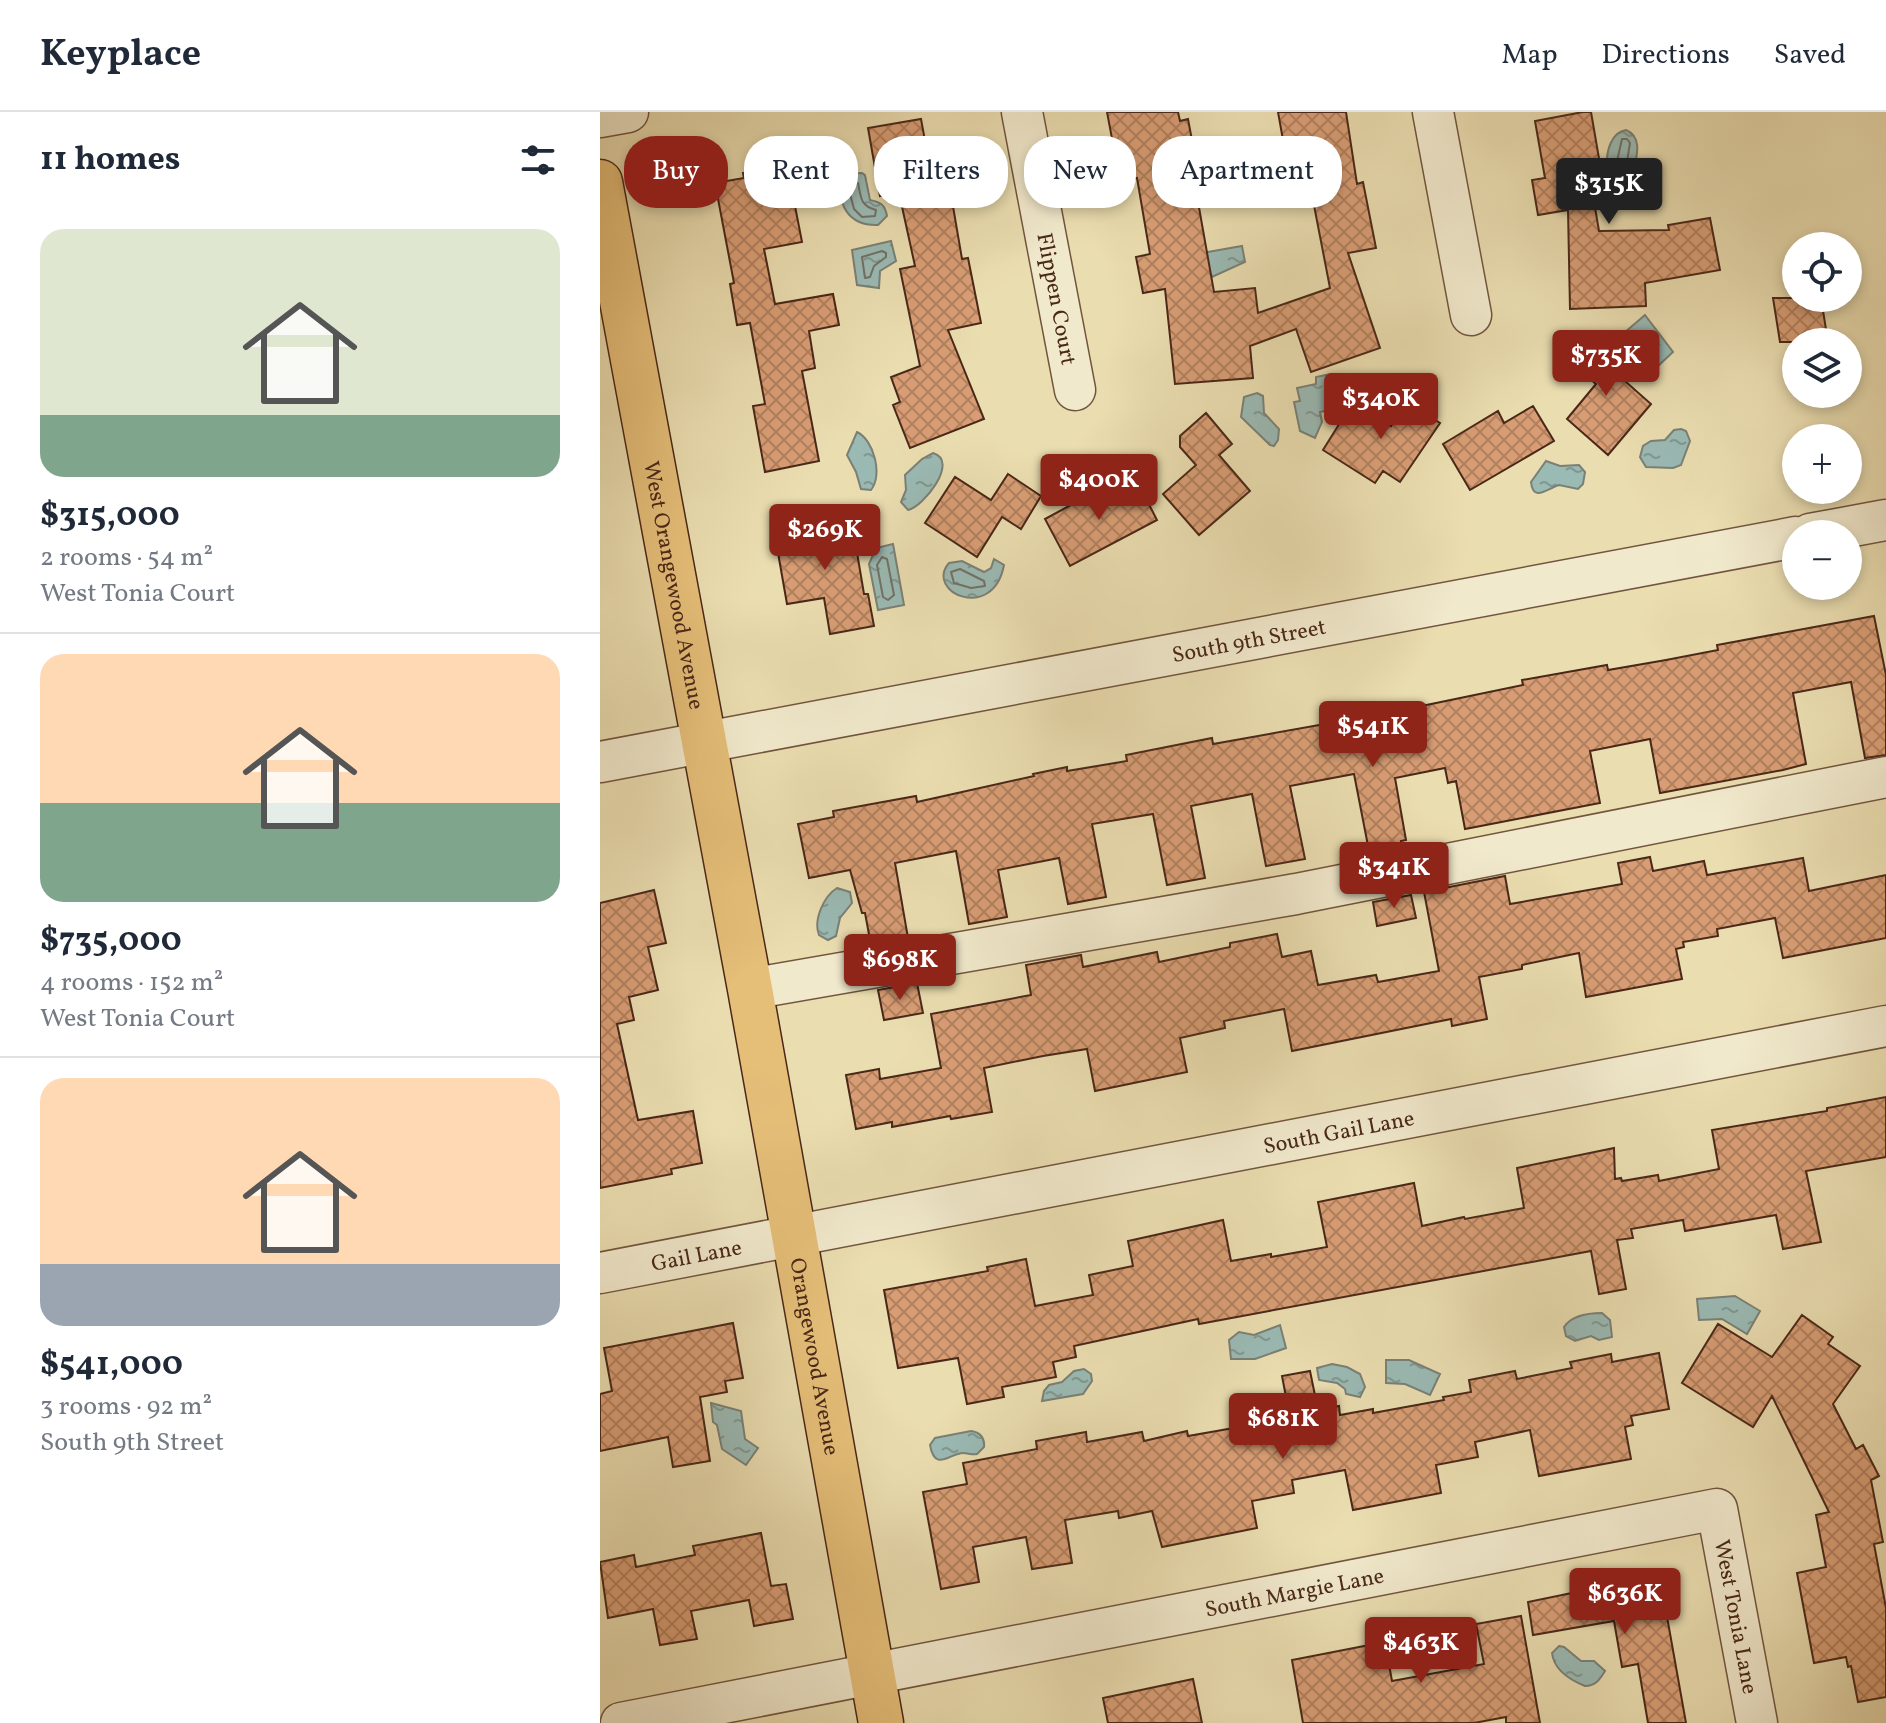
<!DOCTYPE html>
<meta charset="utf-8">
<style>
:root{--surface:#fff;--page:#f6f6f7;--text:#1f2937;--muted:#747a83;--line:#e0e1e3;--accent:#8f2418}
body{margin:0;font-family:Vollkorn,serif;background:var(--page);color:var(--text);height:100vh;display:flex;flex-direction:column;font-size:30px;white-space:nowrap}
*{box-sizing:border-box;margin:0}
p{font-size:26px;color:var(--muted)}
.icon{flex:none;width:44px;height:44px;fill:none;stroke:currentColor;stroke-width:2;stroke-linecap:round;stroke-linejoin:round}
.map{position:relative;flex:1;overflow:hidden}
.panel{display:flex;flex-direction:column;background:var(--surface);width:600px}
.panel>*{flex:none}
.hud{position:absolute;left:24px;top:24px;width:760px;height:72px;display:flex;gap:16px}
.fabs{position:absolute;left:1182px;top:120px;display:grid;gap:16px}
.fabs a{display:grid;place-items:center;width:80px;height:80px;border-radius:50%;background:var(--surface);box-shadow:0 4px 12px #0003;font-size:40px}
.price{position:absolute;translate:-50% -68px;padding:0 18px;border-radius:8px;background:var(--accent);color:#fff;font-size:26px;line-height:52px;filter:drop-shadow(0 2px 4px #0008)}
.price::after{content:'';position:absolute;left:50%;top:48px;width:24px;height:18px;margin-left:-12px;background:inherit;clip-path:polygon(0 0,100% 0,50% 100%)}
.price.current{background:#222;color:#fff}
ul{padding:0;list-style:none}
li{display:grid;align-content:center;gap:16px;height:424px;padding:0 40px}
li+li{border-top:2px solid var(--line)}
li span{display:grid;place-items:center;height:248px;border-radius:24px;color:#555}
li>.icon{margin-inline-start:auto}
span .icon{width:144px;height:144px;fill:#fffc;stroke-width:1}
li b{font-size:34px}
h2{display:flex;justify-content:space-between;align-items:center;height:96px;padding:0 40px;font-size:34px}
.chip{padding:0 28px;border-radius:32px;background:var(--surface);box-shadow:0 4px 12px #0003;font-size:28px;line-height:72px}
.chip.current{background:var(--accent);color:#fff}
header{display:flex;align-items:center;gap:48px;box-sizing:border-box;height:112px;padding:0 40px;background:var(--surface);border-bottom:2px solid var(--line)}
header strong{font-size:38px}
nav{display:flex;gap:44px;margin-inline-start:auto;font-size:28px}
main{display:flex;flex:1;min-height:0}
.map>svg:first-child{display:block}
</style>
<header>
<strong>Keyplace</strong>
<nav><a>Map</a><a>Directions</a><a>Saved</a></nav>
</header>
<main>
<section class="panel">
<h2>11 homes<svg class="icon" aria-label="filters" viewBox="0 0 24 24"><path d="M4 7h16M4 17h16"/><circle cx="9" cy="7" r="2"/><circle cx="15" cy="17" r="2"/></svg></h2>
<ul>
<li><span style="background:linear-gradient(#dfe7d0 75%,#7fa58c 0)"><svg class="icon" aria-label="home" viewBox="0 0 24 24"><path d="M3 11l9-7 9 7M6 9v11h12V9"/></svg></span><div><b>$315,000</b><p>2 rooms · 54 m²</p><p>West Tonia Court</p></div></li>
<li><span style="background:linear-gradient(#ffd9b3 60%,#7fa58c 0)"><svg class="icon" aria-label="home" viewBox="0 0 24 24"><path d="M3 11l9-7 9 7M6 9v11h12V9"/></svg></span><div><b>$735,000</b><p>4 rooms · 152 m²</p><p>West Tonia Court</p></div></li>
<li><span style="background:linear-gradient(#ffd9b3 75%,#9aa5b1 0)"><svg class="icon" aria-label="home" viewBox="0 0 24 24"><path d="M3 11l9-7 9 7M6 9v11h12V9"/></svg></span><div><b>$541,000</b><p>3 rooms · 92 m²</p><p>South 9th Street</p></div></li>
</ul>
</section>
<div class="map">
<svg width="1286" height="1611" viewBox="0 0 1286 1611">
<defs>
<pattern id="water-ripples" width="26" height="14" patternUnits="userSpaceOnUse" patternTransform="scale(2)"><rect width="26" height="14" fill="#9abab4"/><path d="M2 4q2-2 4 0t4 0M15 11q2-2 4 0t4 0" fill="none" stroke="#809791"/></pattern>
<pattern id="building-cross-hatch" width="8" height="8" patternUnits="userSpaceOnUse" patternTransform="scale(2)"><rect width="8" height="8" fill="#d89d74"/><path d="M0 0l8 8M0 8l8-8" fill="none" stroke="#b1805e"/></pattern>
</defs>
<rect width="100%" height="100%" fill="#eaddb0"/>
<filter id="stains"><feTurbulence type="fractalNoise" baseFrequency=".0025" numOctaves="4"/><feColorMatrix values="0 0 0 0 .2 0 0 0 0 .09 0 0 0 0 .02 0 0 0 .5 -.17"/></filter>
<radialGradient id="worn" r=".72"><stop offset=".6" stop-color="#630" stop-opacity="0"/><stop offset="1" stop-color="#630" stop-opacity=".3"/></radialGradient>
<path fill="url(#water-ripples)" stroke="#7a8076" stroke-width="2" d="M 1026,18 C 1045,26 1035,49 1032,66 C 1003,95 997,22 1026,18 Z
M 262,61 L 265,63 L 270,88 C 280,90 285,92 287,104 L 278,113 C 249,114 236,93 242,65 L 246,62 Z
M 291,129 L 296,149 L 280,159 L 279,176 L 257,173 L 252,138 Z
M 642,134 L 645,150 L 590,175 L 585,144 Z
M 1045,203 L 1073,240 L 1058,254 L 1024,221 Z
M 731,262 L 734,278 L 726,280 L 730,298 L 720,300 L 722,310 L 715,326 L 700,319 L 694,290 L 700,289 L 697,276 L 716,272 L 716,265 Z
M 657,281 L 663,284 L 664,301 L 679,317 L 678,328 L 674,334 L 670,333 L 641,305 L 644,285 Z
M 1081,317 L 1086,319 L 1090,329 L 1081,353 L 1073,356 L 1046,355 L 1040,345 L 1043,334 L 1051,329 L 1065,328 L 1074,318 Z
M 257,320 C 274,328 283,363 271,378 L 261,377 L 256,360 L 247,343 Z
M 333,341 C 360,349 323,395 308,398 L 301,390 L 306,378 L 305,363 L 322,347 Z
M 946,349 L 960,354 L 979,353 L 985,360 L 983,372 L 978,377 L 959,373 C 948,376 933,391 931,370 Z
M 293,432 L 304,493 L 278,498 L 269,452 L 276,436 Z
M 394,447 L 404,453 C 393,511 324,480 349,451 L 362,449 L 384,460 L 391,456 Z
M 237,776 L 250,780 L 252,791 L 240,806 L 236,824 L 228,828 L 219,823 C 213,808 224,784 237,776 Z
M 1135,1184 L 1160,1199 L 1147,1222 L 1122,1207 L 1099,1208 L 1097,1187 Z
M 1002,1201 L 1010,1208 L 1012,1225 L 999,1228 L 991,1224 L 975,1229 L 966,1224 L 964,1215 C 972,1203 988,1201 1002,1201 Z
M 680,1213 L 686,1236 L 655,1247 L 631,1247 L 629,1228 L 639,1220 L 654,1223 Z
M 786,1248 L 809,1248 L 840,1262 L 830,1283 L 805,1272 L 786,1271 Z
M 732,1252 L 747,1255 L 760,1262 L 765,1275 L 760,1285 L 746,1282 L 745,1277 L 737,1271 L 719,1268 L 717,1256 Z
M 484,1257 L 491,1262 L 492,1269 L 483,1282 L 442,1289 L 444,1279 L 449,1273 L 462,1270 L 474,1259 Z
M 111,1291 L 141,1299 L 145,1327 L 158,1336 L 146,1353 L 122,1337 L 117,1313 L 113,1310 Z
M 371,1319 C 380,1320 385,1326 384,1335 L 377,1342 C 372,1343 368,1341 363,1341 C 350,1341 335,1361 330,1333 L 335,1326 Z
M 959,1534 L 964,1535 L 981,1549 L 994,1549 L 1005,1559 C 1000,1567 996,1574 985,1574 C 970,1568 954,1558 952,1541 Z"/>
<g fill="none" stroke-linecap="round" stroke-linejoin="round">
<path stroke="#727166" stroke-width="2" d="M 1022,27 L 1027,27 L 1030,31 L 1025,62 L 1020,65 L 1016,63 L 1015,58 Z
M 252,69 L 258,71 C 261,85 260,94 276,98 L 275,104 L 262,105 L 254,97 L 248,74 Z
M 282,139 L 286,141 L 286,145 L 274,154 L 270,165 L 265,166 L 262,145 Z
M 282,445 L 287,447 L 294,483 L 288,488 L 283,485 L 277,453 Z
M 360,457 L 384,469 L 385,474 L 371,476 L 354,471 L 351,460 Z"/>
</g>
<path fill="url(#building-cross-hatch)" stroke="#4a2818" stroke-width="2" d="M 507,0 L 578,0 L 580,9 L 588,7 L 597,55 L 592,56 L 614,180 L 655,176 L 658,201 L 730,176 L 712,83 L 706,85 L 697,37 L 685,39 L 678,0 L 746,0 L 757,72 L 763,70 L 776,136 L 748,141 L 780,236 L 711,260 L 696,217 L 650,234 L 653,266 L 575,272 L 565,177 L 543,181 L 536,145 L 550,142 L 537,66 L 520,69 Z
M 983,0 L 991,0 L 1001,58 L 989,60 L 999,119 L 1069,118 L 1068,113 L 1110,106 L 1120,158 L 1045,171 L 1046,194 L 970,197 L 968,98 L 938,103 L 932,68 L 945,66 L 935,9 Z
M 321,7 L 332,67 L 348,65 L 362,147 L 368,146 L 381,211 L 348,218 L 384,307 L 310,336 L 293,293 L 300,290 L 291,265 L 320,254 L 300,157 L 315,154 L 299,81 L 280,84 L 268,16 Z
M 187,53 L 202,130 L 164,137 L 175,192 L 233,182 L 239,213 L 209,219 L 215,256 L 202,259 L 219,349 L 165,360 L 153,294 L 165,292 L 150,211 L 137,213 L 130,172 L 134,171 L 115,71 L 144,66 L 143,61 Z
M 1173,186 L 1221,186 L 1228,230 L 1180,230 Z
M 998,223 L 1028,249 L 1017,262 L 1051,292 L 1008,343 L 967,307 L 996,272 L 973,252 Z
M 753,290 L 791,314 L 806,290 L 840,311 L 800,370 L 783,359 L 775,371 L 723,338 Z
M 933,294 L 954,329 L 870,378 L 843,332 L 898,299 L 904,311 Z
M 606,301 L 632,332 L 619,343 L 650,379 L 599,423 L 563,382 L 596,353 L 580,335 L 580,324 Z
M 408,362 L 441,384 L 421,417 L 402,405 L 377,445 L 325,411 L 355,365 L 391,388 Z
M 539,373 L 557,408 L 470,454 L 445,407 L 504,375 L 510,388 Z
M 251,405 L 264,482 L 268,482 L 274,514 L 230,522 L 224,486 L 187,492 L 174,418 Z
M 1274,504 L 1286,563 L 1286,643 L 1265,646 L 1251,570 L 1193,581 L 1206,652 L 1183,658 L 1060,681 L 1050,627 L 990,639 L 1000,691 L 865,717 L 856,669 L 848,671 L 845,656 L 795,666 L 806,728 L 801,729 L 802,737 L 770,744 L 754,662 L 690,674 L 705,747 L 666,754 L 652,682 L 591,694 L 605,766 L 567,773 L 553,702 L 492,712 L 506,785 L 468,792 L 459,746 L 398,758 L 407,805 L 369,812 L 356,739 L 295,751 L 308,826 L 271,833 L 265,801 L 262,801 L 250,758 L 209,766 L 198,712 L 234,705 L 233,699 L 316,684 L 317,690 L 434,664 L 433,662 L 467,655 L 467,659 L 527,649 L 526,643 L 612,626 L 613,632 L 725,612 L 724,608 L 806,592 L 807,597 L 923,573 L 922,568 L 1007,553 L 1008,558 L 1066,548 L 1118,538 L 1117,533 Z
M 1050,745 L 1053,759 L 1104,749 L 1107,763 L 1203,746 L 1209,779 L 1286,763 L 1286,826 L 1183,846 L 1175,806 L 1117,817 L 1118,824 L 1083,830 L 1084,835 L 1076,837 L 1082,867 L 986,885 L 979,841 L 922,853 L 922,857 L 879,865 L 887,907 L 852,914 L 851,907 L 692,939 L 684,897 L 624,909 L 625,916 L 580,926 L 587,960 L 495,979 L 487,937 L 443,944 L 384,956 L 392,1000 L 351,1007 L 350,1004 L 292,1015 L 292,1010 L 256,1017 L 246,963 L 279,957 L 280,967 L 341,956 L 331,902 L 431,883 L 426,853 L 481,843 L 483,855 L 557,840 L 559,850 L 630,835 L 630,831 L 677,822 L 682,845 L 711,839 L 718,873 L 776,863 L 778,870 L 839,859 L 824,780 L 905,764 L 910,792 L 1022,772 L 1018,751 Z
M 54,778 L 66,831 L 48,835 L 58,878 L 29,885 L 34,908 L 17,912 L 38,1008 L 93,999 L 102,1051 L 71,1057 L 72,1062 L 0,1076 L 0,791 Z
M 811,783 L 816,806 L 777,814 L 773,790 Z
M 317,871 L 323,901 L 284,908 L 278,878 Z
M 1286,985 L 1286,1045 L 1206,1059 L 1221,1130 L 1183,1137 L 1176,1103 L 1085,1119 L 1083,1108 L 1031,1117 L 1033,1126 L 1017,1128 L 1026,1177 L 999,1182 L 991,1139 L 599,1212 L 598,1207 L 474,1234 L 476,1245 L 453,1250 L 456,1265 L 402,1275 L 404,1285 L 367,1292 L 358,1246 L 298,1256 L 284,1178 L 388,1159 L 387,1155 L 426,1147 L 435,1194 L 493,1183 L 489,1163 L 533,1154 L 528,1129 L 623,1108 L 631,1149 L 671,1142 L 671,1145 L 727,1135 L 718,1090 L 814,1071 L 822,1114 L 864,1105 L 865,1107 L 924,1096 L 917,1056 L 1014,1036 L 1015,1067 L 1021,1066 L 1022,1069 L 1058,1063 L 1059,1069 L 1119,1057 L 1112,1018 L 1227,999 L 1227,996 Z
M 1202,1203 L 1233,1225 L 1228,1232 L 1260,1254 L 1233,1292 L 1256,1337 L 1263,1333 L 1279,1364 L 1271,1368 L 1283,1430 L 1274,1432 L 1286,1496 L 1286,1585 L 1258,1590 L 1251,1554 L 1248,1555 L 1246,1545 L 1214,1551 L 1197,1461 L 1226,1455 L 1216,1403 L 1229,1400 L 1172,1284 L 1153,1315 L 1082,1271 L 1118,1212 L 1172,1245 Z
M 133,1211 L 143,1266 L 125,1269 L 127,1280 L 100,1285 L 110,1349 L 73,1355 L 68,1325 L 0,1339 L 0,1282 L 12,1279 L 4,1236 Z
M 1059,1241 L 1069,1297 L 1031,1304 L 1033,1313 L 1025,1315 L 1031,1347 L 939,1364 L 930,1318 L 875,1330 L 878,1345 L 836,1353 L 841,1381 L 753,1398 L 745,1358 L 692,1368 L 694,1381 L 652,1389 L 657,1416 L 562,1435 L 552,1399 L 519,1406 L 518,1399 L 465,1408 L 472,1451 L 432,1457 L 426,1425 L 373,1435 L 379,1470 L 341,1477 L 323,1380 L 367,1372 L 363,1351 L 437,1337 L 436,1329 L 486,1320 L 487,1330 L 542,1320 L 544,1329 L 587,1319 L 588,1324 L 690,1306 L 682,1264 L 710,1259 L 718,1298 L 739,1294 L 740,1303 L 773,1297 L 773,1301 L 844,1288 L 843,1285 L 871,1280 L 869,1268 L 915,1259 L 917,1267 L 972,1256 L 970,1250 L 1011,1242 L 1012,1250 Z
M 161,1421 L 171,1474 L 186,1472 L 193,1507 L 154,1514 L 149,1488 L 91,1499 L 97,1527 L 60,1533 L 53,1497 L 8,1506 L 0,1450 L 34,1443 L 36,1455 L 95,1443 L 93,1434 Z
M 1054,1464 L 1061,1500 L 1066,1499 L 1086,1611 L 1048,1611 L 1038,1552 L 1022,1555 L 1014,1509 L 933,1523 L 928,1490 Z
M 921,1504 L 940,1611 L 906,1611 L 906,1605 L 874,1611 L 703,1611 L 692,1548 L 785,1530 L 792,1569 L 884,1552 L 876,1512 Z
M 593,1567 L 602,1611 L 508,1611 L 503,1586 Z"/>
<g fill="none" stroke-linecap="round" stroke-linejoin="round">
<g stroke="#72553e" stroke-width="43">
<g id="minor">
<path id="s1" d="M 422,0 L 475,278"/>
<path d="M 833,0 L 871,203"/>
<path d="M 0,5 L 28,0"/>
<path d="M 1210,422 L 1286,408"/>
<path id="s2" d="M 0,650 L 1196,425"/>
<path d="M 150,877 L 696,782 L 1286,665"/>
<path id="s3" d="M 0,1161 L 1286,914"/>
<path id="s4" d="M 21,1611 L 1117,1397 L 1157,1611"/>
</g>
</g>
<g stroke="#4a2818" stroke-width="47">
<g id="major">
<path id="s5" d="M 0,70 L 150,877 L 281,1611"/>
</g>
</g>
<use href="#minor" stroke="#f1e9cc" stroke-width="40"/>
<use href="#major" stroke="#e5be78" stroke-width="44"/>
</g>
<g text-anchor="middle" stroke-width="6" stroke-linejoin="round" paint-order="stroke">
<g font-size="22" fill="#4a2818" stroke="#f1e9cc">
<text dy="8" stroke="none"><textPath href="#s1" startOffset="190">Flippen Court</textPath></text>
<text dy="8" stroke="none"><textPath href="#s5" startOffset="410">West Orangewood Avenue</textPath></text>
<text dy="8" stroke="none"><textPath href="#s2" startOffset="660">South 9th Street</textPath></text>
<text dy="8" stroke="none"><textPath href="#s3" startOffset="752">South Gail Lane</textPath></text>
<text dy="8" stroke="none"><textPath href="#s3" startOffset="98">Gail Lane</textPath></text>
<text dy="8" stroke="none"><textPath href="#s5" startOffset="1194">Orangewood Avenue</textPath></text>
<text dy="8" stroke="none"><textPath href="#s4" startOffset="686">South Margie Lane</textPath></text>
<text dy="8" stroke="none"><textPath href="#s4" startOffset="1226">West Tonia Lane</textPath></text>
</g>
</g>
<rect width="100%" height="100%" filter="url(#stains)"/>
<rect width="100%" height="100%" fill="url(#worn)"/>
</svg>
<div class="fabs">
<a><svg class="icon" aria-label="locate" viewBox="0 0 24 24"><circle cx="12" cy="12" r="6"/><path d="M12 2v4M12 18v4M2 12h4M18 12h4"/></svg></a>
<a><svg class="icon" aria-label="layers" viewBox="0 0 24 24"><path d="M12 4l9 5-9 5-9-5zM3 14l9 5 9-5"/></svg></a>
<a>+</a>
<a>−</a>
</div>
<b class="price current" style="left:1009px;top:114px">$315K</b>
<b class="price" style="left:1006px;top:286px">$735K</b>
<b class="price" style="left:781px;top:329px">$340K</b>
<b class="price" style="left:499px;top:410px">$400K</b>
<b class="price" style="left:225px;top:460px">$269K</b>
<b class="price" style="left:773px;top:657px">$541K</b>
<b class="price" style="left:794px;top:798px">$341K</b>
<b class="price" style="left:300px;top:890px">$698K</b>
<b class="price" style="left:683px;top:1349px">$681K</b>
<b class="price" style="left:1025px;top:1524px">$636K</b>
<b class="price" style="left:821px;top:1573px">$463K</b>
<div class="hud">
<a class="chip current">Buy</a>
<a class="chip">Rent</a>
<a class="chip">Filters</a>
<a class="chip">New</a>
<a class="chip">Apartment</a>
</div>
</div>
</main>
